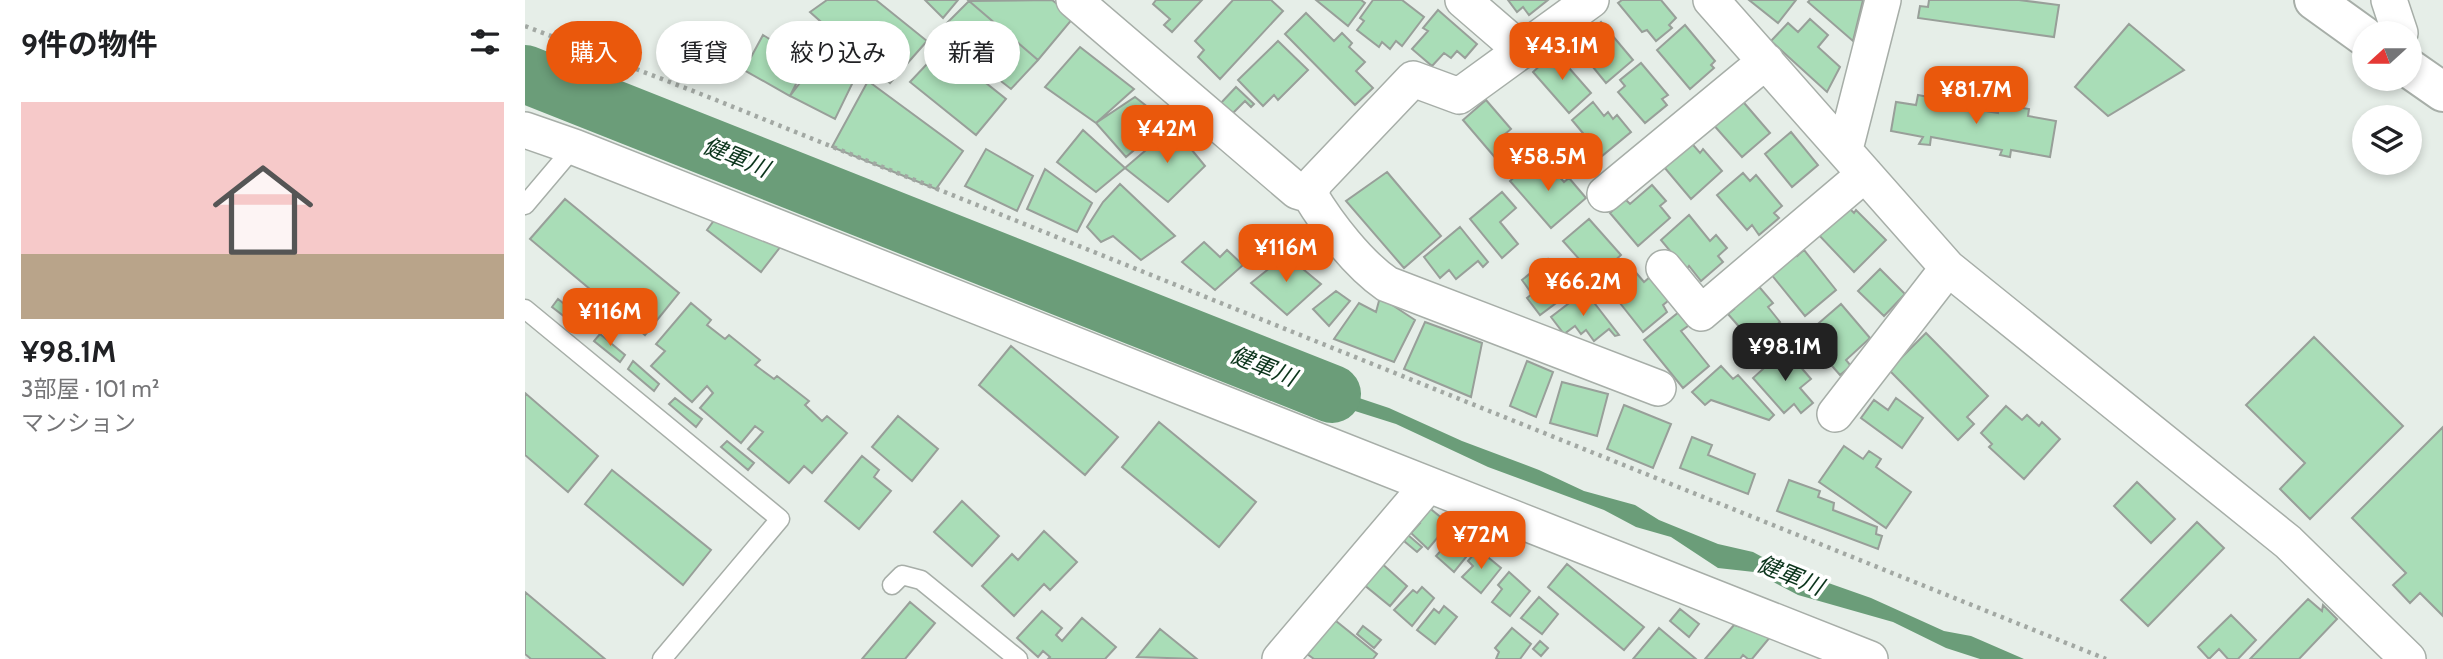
<!DOCTYPE html>
<html lang="ja">
<meta charset="utf-8">
<style>
:root{--surface:#fff;--page:#f6f6f6;--text:#202124;--muted:#757577;--line:#e0e0e0;--accent:#ea580c}
body{margin:0;font-family:Cabin,"Noto Sans JP",sans-serif;background:var(--page);color:var(--text);height:100vh;display:flex;flex-direction:column;font-size:26px;white-space:nowrap}
*{box-sizing:border-box;margin:0}
p{font-size:23px;color:var(--muted)}
.icon{flex:none;width:38px;height:38px;fill:none;stroke:currentColor;stroke-width:2;stroke-linecap:round;stroke-linejoin:round}
.map{position:relative;flex:1;overflow:hidden}
.drawer{display:flex;flex-direction:column;background:var(--surface);width:525px}
.drawer>*{flex:none}
.hud{position:absolute;left:21px;top:21px;width:665px;height:63px;display:flex;gap:14px}
.needle{width:46px;rotate:249deg}
.tools{position:absolute;left:1827px;top:21px;display:grid;gap:14px}
.tools a{display:grid;place-items:center;width:70px;height:70px;border-radius:50%;background:var(--surface);box-shadow:0 4px 10px #0003;font-size:35px}
.price{position:absolute;translate:-50% -60px;padding:0 16px;border-radius:14px;background:var(--accent);color:#fff;font-size:23px;line-height:46px;filter:drop-shadow(0 2px 4px #0008)}
.price::after{content:'';position:absolute;left:50%;top:42px;width:21px;height:16px;margin-left:-10px;background:inherit;clip-path:polygon(0 0,100% 0,50% 100%)}
.price.selected{background:#222;color:#fff}
ul{padding:0;list-style:none}
li{display:grid;align-content:center;gap:14px;height:371px;padding:0 21px}
li+li{border-top:2px solid var(--line)}
li span{display:grid;place-items:center;height:217px;border-radius:0px;color:#555}
li>.icon{margin-inline-start:auto}
span .icon{width:126px;height:126px;fill:#fffc;stroke-width:1}
li b{font-size:30px}
h2{display:flex;justify-content:space-between;align-items:center;height:84px;padding:0 21px;font-size:30px}
.tag{padding:0 24px;border-radius:32px;background:var(--surface);box-shadow:0 4px 10px #0003;font-size:24px;line-height:63px}
.tag.selected{background:var(--accent);color:#fff}
main{display:flex;flex:1;min-height:0}
.map>svg:first-child{display:block}
</style>
<main>
<section class="drawer">
<h2>9件の物件<svg class="icon" aria-label="filters" viewBox="0 0 24 24"><path d="M4 7h16M4 17h16"/><circle cx="9" cy="7" r="2"/><circle cx="15" cy="17" r="2"/></svg></h2>
<ul>
<li><span style="background:linear-gradient(#f6c9c9 70%,#b9a48a 0)"><svg class="icon" aria-label="home" viewBox="0 0 24 24"><path d="M3 11l9-7 9 7M6 9v11h12V9"/></svg></span><div><b>¥98.1M</b><p>3部屋 · 101 m²</p><p>マンション</p></div></li>
</ul>
</section>
<div class="map">
<svg width="1918" height="659" viewBox="0 0 1918 659">
<rect width="100%" height="100%" fill="#e6eee8"/>
<path fill="#6b9d79" d="M 657,339 L 864,408 L 937,441 L 1014,470 L 1059,491 L 1110,505 L 1134,520 L 1193,544 L 1228,552 L 1252,565 L 1346,598 L 1419,631 L 1446,636 L 1499,659 L 1455,659 L 1421,648 L 1368,622 L 1273,595 L 1229,572 L 1193,568 L 1146,537 L 1111,527 L 1079,510 L 963,467 L 871,424 L 792,399 L 741,375 L 734,375 L 726,382 L 721,381 L 654,353 Z"/>
<g fill="none" stroke-linecap="round" stroke-linejoin="round">
<path stroke="#6b9d79" stroke-width="58" d="M 0,74 L 807,394"/>
</g>
<path fill="#a9ddb7" stroke="#989f99" stroke-width="2" d="M 302,0 L 351,0 L 402,41 L 365,83 L 285,12 Z
M 400,0 L 433,0 L 418,18 Z
M 527,0 L 549,17 L 513,60 L 444,1 Z
M 631,0 L 677,0 L 647,32 L 639,25 L 645,19 L 628,4 Z
M 708,0 L 746,0 L 758,11 L 695,79 L 673,57 L 679,50 L 670,41 Z
M 791,0 L 836,0 L 840,3 L 823,26 Z
M 848,0 L 877,0 L 899,17 L 877,46 L 871,41 L 865,49 L 857,42 L 854,47 L 832,30 L 839,21 L 835,18 Z
M 983,0 L 1023,0 L 1004,15 L 998,7 L 992,12 Z
M 1097,0 L 1136,0 L 1151,18 L 1144,25 L 1147,28 L 1131,41 L 1122,30 L 1117,32 L 1093,3 Z
M 1224,0 L 1271,0 L 1253,23 Z
M 1285,0 L 1338,0 L 1328,41 L 1283,2 Z
M 1404,0 L 1494,0 L 1534,5 L 1529,37 L 1393,18 L 1395,6 L 1403,7 Z
M 444,1 L 513,60 L 486,89 L 413,32 Z
M 913,10 L 952,44 L 940,58 L 932,51 L 926,58 L 919,53 L 907,66 L 887,49 L 903,31 L 898,28 Z
M 781,13 L 809,41 L 817,33 L 827,43 L 824,47 L 840,62 L 831,71 L 848,88 L 830,105 L 760,34 Z
M 1285,19 L 1303,35 L 1293,47 L 1315,67 L 1302,92 L 1246,41 L 1263,23 L 1273,32 Z
M 1076,22 L 1108,60 L 1081,83 L 1045,39 L 1059,28 L 1063,33 Z
M 1604,24 L 1659,70 L 1583,116 L 1550,87 Z
M 1160,25 L 1190,61 L 1186,65 L 1189,68 L 1165,89 L 1132,50 Z
M 238,35 L 282,62 L 265,96 L 219,70 Z
M 753,41 L 783,70 L 753,100 L 749,95 L 738,106 L 713,80 Z
M 555,47 L 609,89 L 571,123 L 520,87 Z
M 417,48 L 481,99 L 451,135 L 385,82 Z
M 1030,52 L 1066,93 L 1044,113 L 1008,72 Z
M 293,59 L 329,80 L 310,119 L 265,96 Z
M 1116,63 L 1143,95 L 1137,99 L 1142,105 L 1120,123 L 1093,92 L 1100,86 L 1095,80 Z
M 343,81 L 438,151 L 411,189 L 307,147 Z
M 711,87 L 729,104 L 726,107 L 720,101 L 706,115 L 695,104 Z
M 1393,95 L 1420,100 L 1419,104 L 1473,113 L 1474,104 L 1504,109 L 1503,116 L 1531,121 L 1525,157 L 1486,150 L 1485,157 L 1475,155 L 1477,150 L 1406,137 L 1405,145 L 1394,144 L 1398,137 L 1366,131 L 1371,102 L 1391,105 Z
M 610,97 L 642,122 L 601,157 L 571,123 Z
M 1214,97 L 1245,133 L 1217,157 L 1186,122 Z
M 961,100 L 986,129 L 980,134 L 996,153 L 979,168 L 938,120 Z
M 1068,102 L 1079,116 L 1083,112 L 1088,119 L 1092,115 L 1106,132 L 1077,156 L 1047,120 Z
M 648,127 L 680,166 L 643,202 L 600,168 Z
M 558,130 L 600,168 L 571,192 L 532,162 Z
M 1266,132 L 1293,165 L 1267,187 L 1240,154 Z
M 1163,139 L 1175,153 L 1178,149 L 1197,171 L 1166,199 L 1139,167 Z
M 461,149 L 508,176 L 492,211 L 440,186 Z
M 1003,165 L 1009,172 L 1016,166 L 1021,172 L 1026,167 L 1039,182 L 1044,178 L 1061,198 L 1026,228 L 985,181 Z
M 520,169 L 567,203 L 552,232 L 502,209 Z
M 862,172 L 916,236 L 879,268 L 821,201 Z
M 1218,173 L 1225,181 L 1231,175 L 1257,206 L 1249,213 L 1254,218 L 1234,235 L 1227,225 L 1222,230 L 1192,195 Z
M 595,184 L 650,236 L 616,260 L 588,236 L 576,242 L 562,227 L 578,202 Z
M 1127,185 L 1141,201 L 1135,206 L 1145,218 L 1113,246 L 1085,213 L 1100,199 L 1105,204 Z
M 977,192 L 991,208 L 975,222 L 993,244 L 977,258 L 945,219 Z
M 40,199 L 154,293 L 120,335 L 5,239 Z
M 1324,208 L 1329,213 L 1331,210 L 1361,240 L 1329,272 L 1290,231 Z
M 1164,215 L 1185,241 L 1191,235 L 1202,248 L 1193,256 L 1198,262 L 1176,281 L 1164,266 L 1161,270 L 1136,240 Z
M 190,219 L 256,246 L 236,272 L 182,230 Z
M 1064,219 L 1096,255 L 1071,278 L 1038,241 Z
M 935,227 L 963,262 L 958,267 L 953,261 L 931,279 L 924,270 L 915,278 L 899,257 Z
M 679,242 L 695,257 L 702,250 L 718,265 L 690,290 L 657,262 Z
M 1265,248 L 1272,256 L 1279,250 L 1311,290 L 1280,316 L 1241,268 Z
M 761,255 L 796,284 L 762,315 L 726,283 Z
M 1023,259 L 1037,277 L 1044,272 L 1054,286 L 1015,315 L 1002,298 L 1007,294 L 997,280 Z
M 1107,268 L 1119,282 L 1125,277 L 1144,300 L 1138,305 L 1142,312 L 1118,332 L 1083,288 Z
M 1355,269 L 1380,294 L 1359,316 L 1333,291 Z
M 1230,282 L 1248,303 L 1243,307 L 1255,322 L 1250,326 L 1259,336 L 1238,354 L 1203,314 L 1209,309 L 1204,303 Z
M 811,291 L 825,301 L 804,326 L 788,309 Z
M 1060,291 L 1094,335 L 1090,336 L 1084,329 L 1069,341 L 1061,330 L 1056,334 L 1050,326 L 1039,334 L 1026,317 Z
M 855,297 L 890,320 L 869,362 L 809,339 L 834,303 L 851,312 Z
M 33,299 L 60,321 L 54,328 L 27,307 Z
M 166,303 L 186,320 L 182,325 L 200,339 L 204,335 L 235,360 L 230,365 L 249,379 L 252,376 L 284,401 L 280,405 L 297,421 L 302,416 L 322,433 L 287,473 L 279,466 L 264,483 L 223,449 L 238,432 L 230,426 L 216,443 L 175,408 L 188,393 L 182,386 L 167,402 L 126,366 L 140,351 L 131,344 Z
M 1316,304 L 1345,338 L 1321,360 L 1326,366 L 1315,375 L 1280,335 Z
M 1159,308 L 1170,321 L 1156,331 L 1184,366 L 1158,388 L 1119,340 Z
M 900,322 L 957,343 L 946,397 L 879,369 Z
M 1401,333 L 1463,396 L 1442,417 L 1449,424 L 1433,440 L 1364,370 Z
M 75,334 L 100,355 L 95,362 L 69,341 Z
M 1789,337 L 1878,426 L 1785,519 L 1755,489 L 1780,463 L 1721,405 Z
M 486,346 L 593,437 L 560,475 L 454,385 Z
M 1260,349 L 1286,379 L 1275,388 L 1288,403 L 1276,413 L 1269,404 L 1259,413 L 1228,378 Z
M 108,361 L 134,384 L 129,391 L 103,369 Z
M 1002,361 L 1028,372 L 1011,417 L 985,406 Z
M 1196,366 L 1208,379 L 1213,375 L 1249,415 L 1244,420 L 1186,400 L 1180,405 L 1167,392 Z
M 1037,382 L 1083,394 L 1072,436 L 1025,423 Z
M 0,393 L 73,456 L 43,492 L 0,455 Z
M 150,398 L 177,419 L 171,427 L 144,404 Z
M 1371,398 L 1398,418 L 1377,448 L 1336,418 L 1349,400 L 1363,410 Z
M 1099,405 L 1146,424 L 1128,468 L 1082,449 Z
M 1481,406 L 1497,420 L 1502,415 L 1514,426 L 1517,422 L 1535,439 L 1499,479 L 1464,447 L 1467,444 L 1456,433 Z
M 373,416 L 413,449 L 387,481 L 347,447 Z
M 634,422 L 731,502 L 694,547 L 597,467 Z
M 1918,427 L 1918,616 L 1895,593 L 1885,603 L 1868,585 L 1881,573 L 1827,518 Z
M 1167,437 L 1187,445 L 1183,455 L 1230,474 L 1223,494 L 1155,468 Z
M 202,441 L 229,463 L 223,470 L 196,447 Z
M 1319,446 L 1338,459 L 1344,451 L 1356,459 L 1351,467 L 1386,492 L 1361,528 L 1294,482 Z
M 337,456 L 354,470 L 349,477 L 366,491 L 334,529 L 300,501 Z
M 87,470 L 186,550 L 158,585 L 60,504 Z
M 1264,480 L 1295,491 L 1293,497 L 1309,503 L 1308,510 L 1352,527 L 1351,534 L 1357,536 L 1353,549 L 1252,511 Z
M 1612,482 L 1650,519 L 1626,543 L 1589,506 Z
M 437,501 L 474,536 L 447,566 L 409,532 Z
M 902,506 L 924,524 L 903,549 L 886,533 L 895,523 L 890,519 Z
M 1672,522 L 1699,548 L 1623,626 L 1596,600 Z
M 927,528 L 950,546 L 929,572 L 911,556 L 921,545 L 917,541 Z
M 519,531 L 552,562 L 525,590 L 519,584 L 489,616 L 457,586 L 487,554 L 493,560 Z
M 883,535 L 897,547 L 892,552 L 879,541 Z
M 953,549 L 976,568 L 956,593 L 937,577 L 948,566 L 943,561 Z
M 854,561 L 882,586 L 865,606 L 838,584 Z
M 1042,564 L 1119,627 L 1099,650 L 1023,587 Z
M 984,572 L 1005,591 L 985,616 L 967,602 L 977,589 L 973,585 Z
M 897,587 L 909,598 L 887,626 L 869,610 L 888,590 L 892,593 Z
M 0,592 L 80,659 L 6,659 L 0,654 Z
M 1014,597 L 1033,614 L 1017,634 L 996,618 Z
M 1783,599 L 1797,611 L 1798,605 L 1812,619 L 1774,659 L 1725,659 Z
M 385,602 L 410,623 L 380,659 L 337,659 Z
M 919,606 L 932,617 L 910,644 L 892,630 L 909,609 L 914,613 Z
M 1155,609 L 1174,624 L 1164,637 L 1145,621 Z
M 517,611 L 537,628 L 531,635 L 537,641 L 557,618 L 591,647 L 580,659 L 523,659 L 525,657 L 518,651 L 513,657 L 492,638 Z
M 1706,615 L 1731,640 L 1713,659 L 1703,659 L 1694,649 L 1684,659 L 1673,647 Z
M 806,617 L 852,654 L 848,659 L 789,659 L 778,651 Z
M 1209,625 L 1246,636 L 1227,659 L 1223,659 L 1218,655 L 1215,659 L 1180,659 Z
M 838,626 L 856,640 L 849,648 L 832,634 Z
M 987,628 L 1006,644 L 995,659 L 971,659 L 974,652 L 970,648 Z
M 1134,628 L 1171,659 L 1108,659 Z
M 635,629 L 672,659 L 612,657 Z
M 1015,641 L 1023,648 L 1016,656 L 1008,649 Z"/>
<g fill="none" stroke-linecap="round" stroke-linejoin="round">
<g stroke="#a7aea8" stroke-width="21">
<path id="service" d="M 0,205 L 49,147
M 0,309 L 255,519 L 137,659
M 367,585 L 377,575 L 396,580 L 493,659"/>
</g>
<g stroke="#a7aea8" stroke-width="38">
<path id="minor" d="M 549,0 L 772,191 L 785,195
M 938,0 L 997,51
M 1066,0 L 934,96 L 888,79 L 790,182 L 785,195 C 803,225 833,264 862,284 L 1133,388
M 1186,0 L 1423,268 L 1763,542 L 1883,659
M 1864,0 L 1875,33
M 0,130 L 49,147 L 1345,659
M 1320,149 L 1358,0
M 1080,194 L 1241,61
M 1139,268 L 1176,313 L 1340,174
M 1310,414 L 1423,268
M 755,659 L 903,485"/>
</g>
<g stroke="#a7aea8" stroke-width="42">
<path id="secondary" d="M 1789,0 L 1839,36
M 1885,69 L 1918,92"/>
</g>
<path stroke="#a2a8a3" stroke-width="4.5" stroke-dasharray="3.5 5" stroke-linecap="butt" d="M 0,26 L 186,98 L 1581,659"/>
<use href="#service" stroke="#fff" stroke-width="18"/>
<use href="#minor" stroke="#fff" stroke-width="35"/>
<use href="#secondary" stroke="#fff" stroke-width="38"/>
</g>
<g text-anchor="middle" stroke-width="7" stroke-linejoin="round" paint-order="stroke">
<g font-size="23" font-style="italic" fill="#0c351c" stroke="#fff">
<text transform="translate(211 157) rotate(22)" y="8">健軍川</text>
<text transform="translate(738 366) rotate(22)" y="8">健軍川</text>
<text transform="translate(1265 575) rotate(22)" y="8">健軍川</text>
</g>
</g>
</svg>
<div class="tools">
<a><svg class="needle" viewBox="-14 -14 28 28"><path d="M0-13l5 13h-10z" fill="#e53935"/><path d="M0 13l5-13h-10z" fill="#757577"/></svg></a>
<a><svg class="icon" aria-label="layers" viewBox="0 0 24 24"><path d="M12 4l9 5-9 5-9-5zM3 14l9 5 9-5"/></svg></a>
</div>
<b class="price" style="left:1037px;top:82px">¥43.1M</b>
<b class="price" style="left:1451px;top:126px">¥81.7M</b>
<b class="price" style="left:642px;top:165px">¥42M</b>
<b class="price" style="left:1023px;top:193px">¥58.5M</b>
<b class="price" style="left:761px;top:284px">¥116M</b>
<b class="price" style="left:1058px;top:318px">¥66.2M</b>
<b class="price" style="left:85px;top:348px">¥116M</b>
<b class="price selected" style="left:1260px;top:383px">¥98.1M</b>
<b class="price" style="left:956px;top:571px">¥72M</b>
<div class="hud">
<a class="tag selected">購入</a>
<a class="tag">賃貸</a>
<a class="tag">絞り込み</a>
<a class="tag">新着</a>
</div>
</div>
</main>
